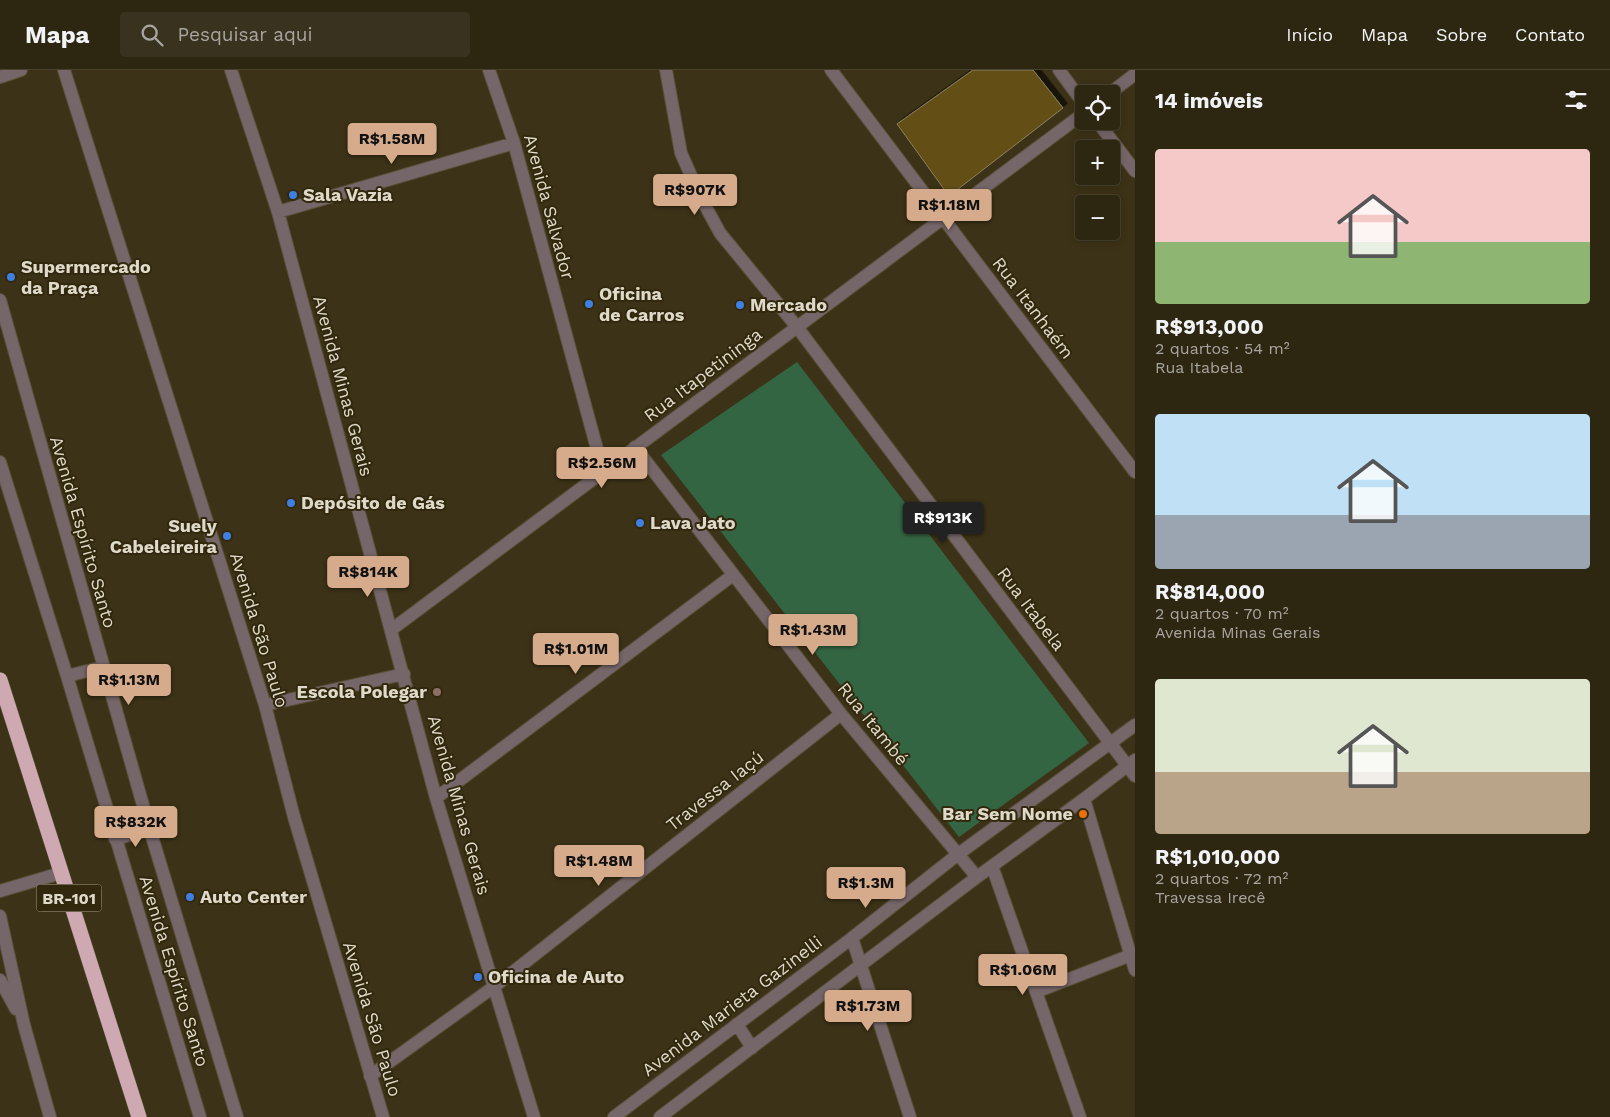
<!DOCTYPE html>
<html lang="pt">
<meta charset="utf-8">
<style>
:root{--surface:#2d2611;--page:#39321f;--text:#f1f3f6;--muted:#a7a59f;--line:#484331;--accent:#d6ab8b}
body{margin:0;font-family:"Work Sans",sans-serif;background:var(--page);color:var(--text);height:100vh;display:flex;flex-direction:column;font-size:19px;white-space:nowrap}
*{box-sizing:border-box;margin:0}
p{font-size:16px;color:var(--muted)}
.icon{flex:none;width:28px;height:28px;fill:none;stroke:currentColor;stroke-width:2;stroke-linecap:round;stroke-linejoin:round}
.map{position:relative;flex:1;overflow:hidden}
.panel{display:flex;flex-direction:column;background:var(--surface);width:475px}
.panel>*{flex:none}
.buttons{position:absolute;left:1075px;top:15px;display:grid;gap:10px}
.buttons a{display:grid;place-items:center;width:45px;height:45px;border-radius:5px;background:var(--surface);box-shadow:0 2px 8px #0003,0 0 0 1px var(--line);font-size:25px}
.price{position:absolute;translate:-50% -42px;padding:0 11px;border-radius:5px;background:var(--accent);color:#111;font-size:16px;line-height:32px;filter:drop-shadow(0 1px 2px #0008)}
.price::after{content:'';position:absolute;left:50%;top:30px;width:15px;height:11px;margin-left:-8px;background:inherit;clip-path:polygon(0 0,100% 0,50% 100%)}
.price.current{background:#222;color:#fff}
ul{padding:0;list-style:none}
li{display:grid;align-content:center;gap:10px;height:265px;padding:0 20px}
li span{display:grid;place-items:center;height:155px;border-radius:5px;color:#555}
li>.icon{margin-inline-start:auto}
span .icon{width:90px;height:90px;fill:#fffc;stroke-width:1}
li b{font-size:21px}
h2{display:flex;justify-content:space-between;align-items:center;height:60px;padding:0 20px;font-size:21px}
header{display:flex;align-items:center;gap:30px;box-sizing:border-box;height:70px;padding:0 25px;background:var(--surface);border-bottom:1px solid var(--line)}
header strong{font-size:24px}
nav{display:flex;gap:28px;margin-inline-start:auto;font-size:18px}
.search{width:350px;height:45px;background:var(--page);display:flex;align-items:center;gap:12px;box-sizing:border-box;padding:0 18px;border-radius:5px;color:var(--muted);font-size:19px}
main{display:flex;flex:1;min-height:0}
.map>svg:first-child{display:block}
</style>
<header>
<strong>Mapa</strong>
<div class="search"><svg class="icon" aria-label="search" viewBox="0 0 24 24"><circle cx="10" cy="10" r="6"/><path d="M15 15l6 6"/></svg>Pesquisar aqui</div>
<nav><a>Início</a><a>Mapa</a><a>Sobre</a><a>Contato</a></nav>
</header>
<main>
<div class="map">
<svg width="1135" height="1047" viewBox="0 0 1135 1047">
<defs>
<filter id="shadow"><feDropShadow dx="4.5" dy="-4.5" stdDeviation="0" flood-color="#0009"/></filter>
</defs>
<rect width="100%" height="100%" fill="#3c3217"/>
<path fill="#346543" d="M 797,292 L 1089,673 L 959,767 L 661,385 Z"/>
<path fill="#635013" stroke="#8b8163" filter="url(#shadow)" d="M 973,0 L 1033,0 L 1063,38 L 949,126 L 897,54 Z"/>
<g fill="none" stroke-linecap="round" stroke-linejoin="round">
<g stroke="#595037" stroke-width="14">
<path id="minor" d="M 64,0 L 265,635 L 294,747 L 383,1047
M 231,0 L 278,142 L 436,728 L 534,1047
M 489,0 L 514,73 L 603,401
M 666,0 L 681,83 L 701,128 L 720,163 L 797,257 L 1135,706
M 831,0 L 1135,402
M 1059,0 L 1084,34
M 0,7 L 21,0
M 1109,24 L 1135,4
M 1097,51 L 1135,101
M 278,142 L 514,73
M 0,230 L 150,760 L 237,1047
M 635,377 L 841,644 L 977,807
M 0,392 L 67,606 L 200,1047
M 391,560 L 1084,43
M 67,606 L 103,597
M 265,635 L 404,604
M 436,728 L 733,505
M 1084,729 L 1135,900
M 115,769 L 150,760
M 992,796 L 1080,1047
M 0,821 L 61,803
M 0,846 L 24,955 L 50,1047
M 852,868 L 910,1047
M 0,910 L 16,939
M 1036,922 L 1131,885
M 737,954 L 752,978
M 370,1006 L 495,916 L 841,644
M 614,1047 L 852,868 L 957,785 L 1135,655
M 660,1047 L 977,807 L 1084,729 L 1135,690"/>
</g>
<g stroke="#595037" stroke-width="16">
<path id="highway" d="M 0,610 L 139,1047"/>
</g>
<use href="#minor" stroke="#756669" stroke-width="12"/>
<use href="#highway" stroke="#cea9b1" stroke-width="15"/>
</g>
<g fill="#3f7fe0" stroke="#32280d" stroke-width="2">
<circle cx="293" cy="125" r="5"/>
<circle cx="11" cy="207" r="5"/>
<circle cx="589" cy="234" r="5"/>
<circle cx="740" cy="235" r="5"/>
<circle cx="291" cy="433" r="5"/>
<circle cx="640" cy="453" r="5"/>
<circle cx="227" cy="466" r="5"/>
<circle cx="190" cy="827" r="5"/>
<circle cx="478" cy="907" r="5"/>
</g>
<circle fill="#8d6e63" stroke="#32280d" stroke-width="2" cx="437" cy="622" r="5"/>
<circle fill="#e8710a" stroke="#32280d" stroke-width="2" cx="1083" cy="744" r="5"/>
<g text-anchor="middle" stroke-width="4" stroke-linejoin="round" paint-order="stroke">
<rect fill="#32280d" stroke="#aba491" stroke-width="1" x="36.5" y="814.5" width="65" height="27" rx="4"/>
<g font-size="16" font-weight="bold" fill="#dfd9c9">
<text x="69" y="834">BR-101</text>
</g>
<g font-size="18" font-weight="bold" fill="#dfd9c9" stroke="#32280d" text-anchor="start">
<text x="303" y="131">Sala Vazia</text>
<text x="21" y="203">Supermercado<tspan x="21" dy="21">da Praça</tspan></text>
<text x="599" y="230">Oficina<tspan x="599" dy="21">de Carros</tspan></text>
<text x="750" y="241">Mercado</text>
<text x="301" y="439">Depósito de Gás</text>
<text x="650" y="459">Lava Jato</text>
<text x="217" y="462" text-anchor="end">Suely<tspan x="217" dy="21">Cabeleireira</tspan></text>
<text x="427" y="628" text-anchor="end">Escola Polegar</text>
<text x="1073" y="750" text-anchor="end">Bar Sem Nome</text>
<text x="200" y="833">Auto Center</text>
<text x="488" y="913">Oficina de Auto</text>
</g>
<g font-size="18" fill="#dfd9c9" stroke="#32280d">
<text transform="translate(549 137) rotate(75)" y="6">Avenida Salvador</text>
<text transform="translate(1033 238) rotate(53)" y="6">Rua Itanhaém</text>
<text transform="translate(703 305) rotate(-37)" y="6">Rua Itapetininga</text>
<text transform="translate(343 316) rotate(75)" y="6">Avenida Minas Gerais</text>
<text transform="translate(83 462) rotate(74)" y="6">Avenida Espírito Santo</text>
<text transform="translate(1031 539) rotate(53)" y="6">Rua Itabela</text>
<text transform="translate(259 560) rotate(73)" y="6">Avenida São Paulo</text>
<text transform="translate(873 654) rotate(51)" y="6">Rua Itambé</text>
<text transform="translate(715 721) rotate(-38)" y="6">Travessa Iaçú</text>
<text transform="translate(459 735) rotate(74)" y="6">Avenida Minas Gerais</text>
<text transform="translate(174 901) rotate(73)" y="6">Avenida Espírito Santo</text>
<text transform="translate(732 936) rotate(-37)" y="6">Avenida Marieta Gazinelli</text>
<text transform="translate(372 949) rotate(73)" y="6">Avenida São Paulo</text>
</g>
</g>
</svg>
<div class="buttons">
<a><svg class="icon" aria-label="locate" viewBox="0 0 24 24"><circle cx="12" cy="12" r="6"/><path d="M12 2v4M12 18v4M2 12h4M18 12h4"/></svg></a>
<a>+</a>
<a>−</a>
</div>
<b class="price" style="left:392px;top:95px">R$1.58M</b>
<b class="price" style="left:695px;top:146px">R$907K</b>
<b class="price" style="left:949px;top:161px">R$1.18M</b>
<b class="price" style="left:602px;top:419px">R$2.56M</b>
<b class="price current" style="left:943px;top:474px">R$913K</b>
<b class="price" style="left:368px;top:528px">R$814K</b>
<b class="price" style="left:813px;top:586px">R$1.43M</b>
<b class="price" style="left:576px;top:605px">R$1.01M</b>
<b class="price" style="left:129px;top:636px">R$1.13M</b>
<b class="price" style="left:136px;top:778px">R$832K</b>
<b class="price" style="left:599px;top:817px">R$1.48M</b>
<b class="price" style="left:866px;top:839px">R$1.3M</b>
<b class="price" style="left:1023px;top:926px">R$1.06M</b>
<b class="price" style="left:868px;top:962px">R$1.73M</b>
</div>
<section class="panel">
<h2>14 imóveis<svg class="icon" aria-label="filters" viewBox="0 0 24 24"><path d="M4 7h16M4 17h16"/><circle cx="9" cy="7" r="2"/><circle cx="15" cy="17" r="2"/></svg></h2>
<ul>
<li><span style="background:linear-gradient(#f6c9c9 60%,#8fb573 0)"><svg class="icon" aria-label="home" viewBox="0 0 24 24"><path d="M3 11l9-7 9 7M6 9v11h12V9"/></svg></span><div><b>R$913,000</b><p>2 quartos · 54 m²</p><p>Rua Itabela</p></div></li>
<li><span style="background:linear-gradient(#bfe0f5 65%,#9aa5b1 0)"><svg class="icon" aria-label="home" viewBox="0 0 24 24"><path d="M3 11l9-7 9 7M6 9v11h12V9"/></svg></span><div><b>R$814,000</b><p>2 quartos · 70 m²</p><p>Avenida Minas Gerais</p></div></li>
<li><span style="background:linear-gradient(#dfe7d0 60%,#b9a48a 0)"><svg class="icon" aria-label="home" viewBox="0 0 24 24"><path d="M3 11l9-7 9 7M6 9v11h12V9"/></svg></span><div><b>R$1,010,000</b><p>2 quartos · 72 m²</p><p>Travessa Irecê</p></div></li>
</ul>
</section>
</main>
